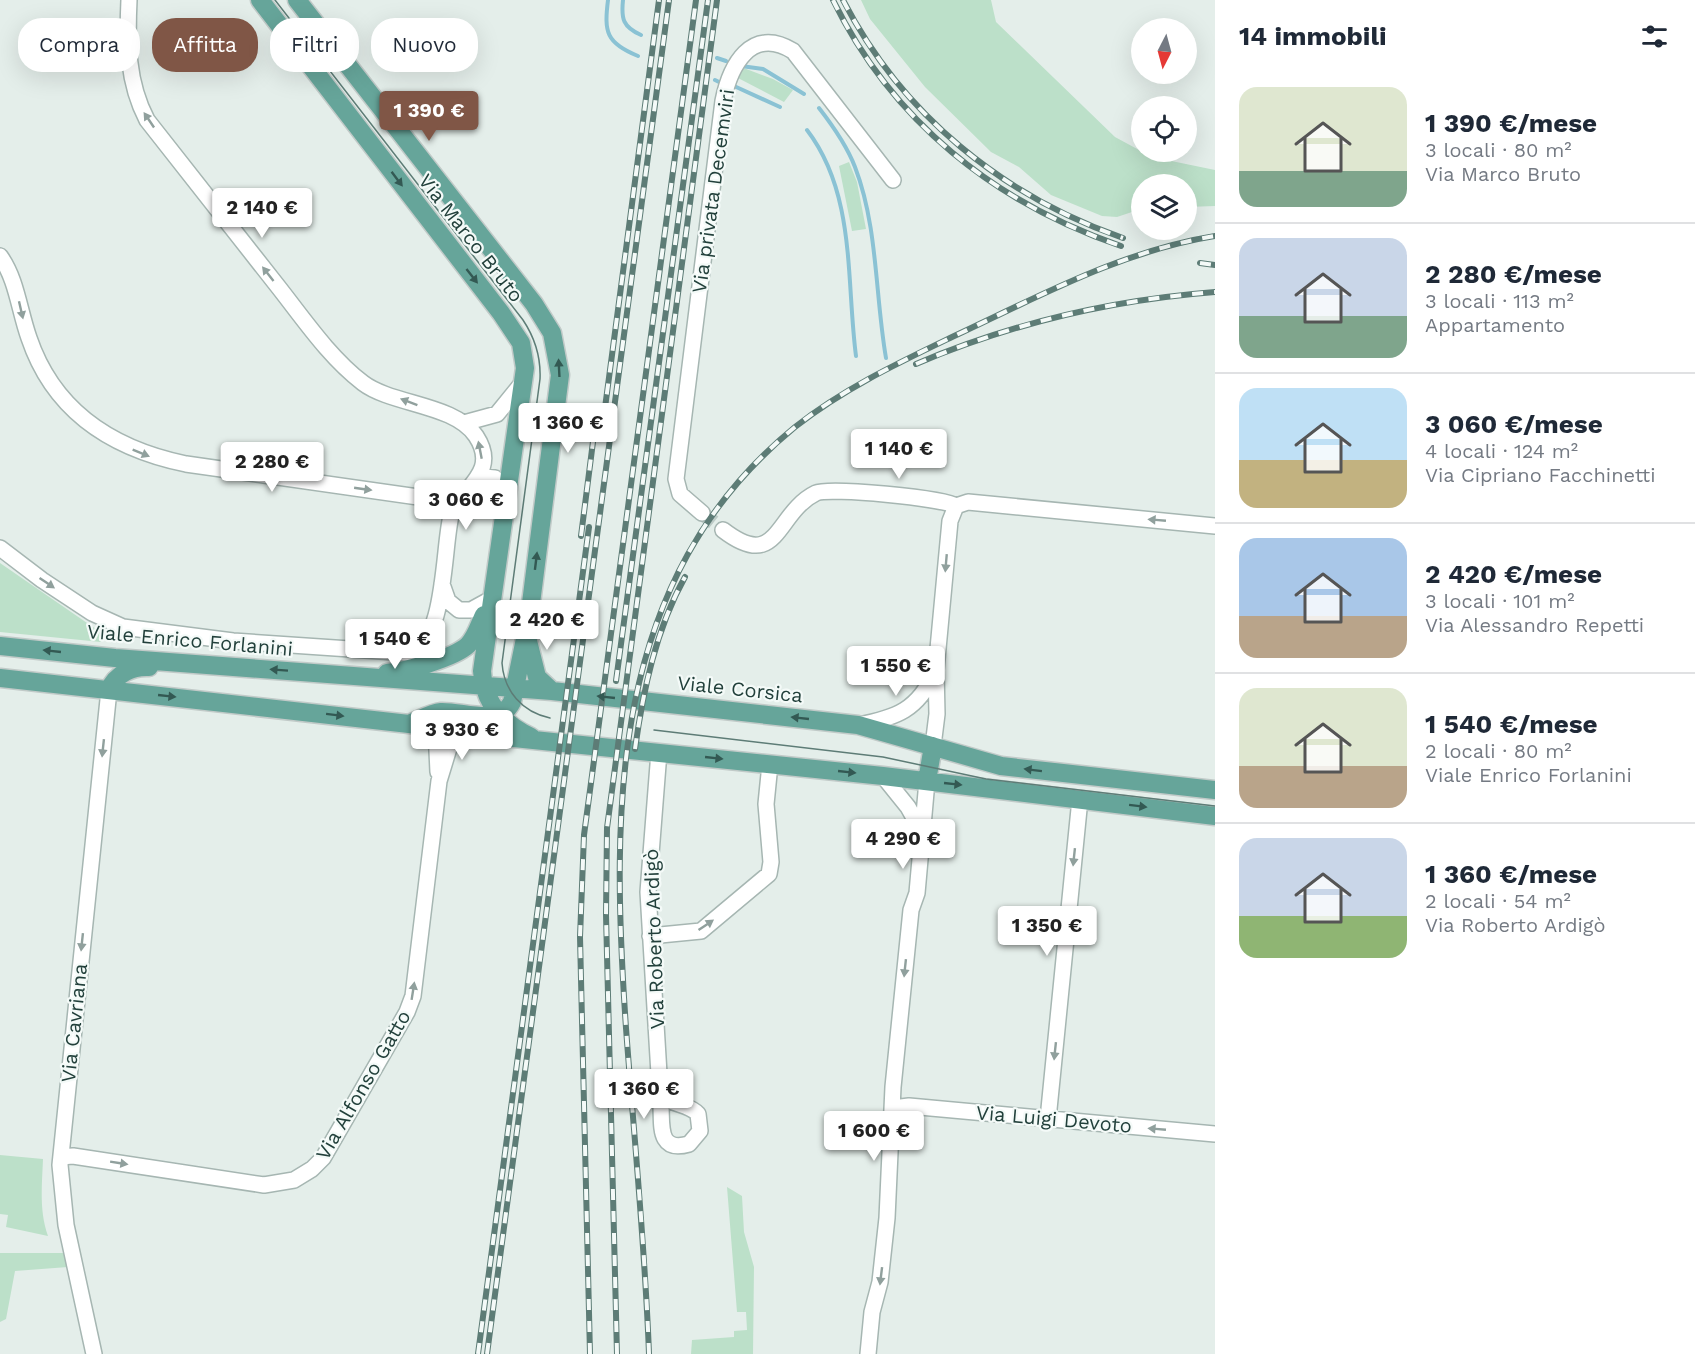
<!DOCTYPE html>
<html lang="it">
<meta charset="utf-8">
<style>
:root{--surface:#fff;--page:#f6f6f7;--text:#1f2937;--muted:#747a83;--line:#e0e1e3;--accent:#805646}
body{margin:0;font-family:"Work Sans",sans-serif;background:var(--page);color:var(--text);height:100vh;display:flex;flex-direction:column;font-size:22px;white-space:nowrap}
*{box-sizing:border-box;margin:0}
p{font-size:20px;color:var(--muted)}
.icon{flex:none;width:33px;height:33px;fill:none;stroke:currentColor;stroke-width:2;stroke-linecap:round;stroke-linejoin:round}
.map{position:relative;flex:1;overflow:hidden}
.sheet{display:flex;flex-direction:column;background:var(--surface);width:480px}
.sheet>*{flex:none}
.hud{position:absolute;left:18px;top:18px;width:570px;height:54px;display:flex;gap:12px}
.needle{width:39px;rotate:186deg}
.buttons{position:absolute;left:1131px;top:18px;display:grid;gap:12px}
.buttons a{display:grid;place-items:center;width:66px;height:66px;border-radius:50%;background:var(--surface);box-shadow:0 6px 24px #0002;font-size:30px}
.price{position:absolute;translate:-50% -51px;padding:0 14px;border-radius:6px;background:#fff;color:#222;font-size:20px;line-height:39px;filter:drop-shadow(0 2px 3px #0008)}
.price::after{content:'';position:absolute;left:50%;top:36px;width:18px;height:14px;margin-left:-9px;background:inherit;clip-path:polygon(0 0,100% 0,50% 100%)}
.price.selected{background:var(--accent);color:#fff}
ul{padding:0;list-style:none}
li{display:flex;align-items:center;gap:18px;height:150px;padding:0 24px}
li+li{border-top:2px solid var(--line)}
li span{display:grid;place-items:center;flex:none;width:168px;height:120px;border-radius:18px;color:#555}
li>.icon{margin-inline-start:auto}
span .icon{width:72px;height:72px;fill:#fffc;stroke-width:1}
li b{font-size:26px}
h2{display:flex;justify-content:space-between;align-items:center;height:72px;padding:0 24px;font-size:26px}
.pill{padding:0 21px;border-radius:24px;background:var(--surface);box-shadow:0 6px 24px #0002;font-size:21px;line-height:54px}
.pill.selected{background:var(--accent);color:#fff}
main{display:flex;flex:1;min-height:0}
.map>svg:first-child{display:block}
</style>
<main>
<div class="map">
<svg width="1215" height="1354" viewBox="0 0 1215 1354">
<rect width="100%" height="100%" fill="#e4eeea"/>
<path fill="#bce0c9" d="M 861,0 L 991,0 L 996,22 L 1115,137 L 1152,157 L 1215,170 L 1215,206 L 1187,207 L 1186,184 L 1142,184 L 1141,209 L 1117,217 L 1102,216 L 1051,195 L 1019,167 L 991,152 L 925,87 L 870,19 Z
M 741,67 L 773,79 L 793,90 L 784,102 L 738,78 Z
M 849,162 L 857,182 L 866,229 L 852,231 L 839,166 Z
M 0,563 L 103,634 L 101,642 L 0,632 Z
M 0,1155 L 43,1159 C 42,1186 39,1211 48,1236 L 6,1227 L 8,1215 L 0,1214 Z
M 727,1187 L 742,1196 L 744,1232 L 754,1267 L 753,1354 L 691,1354 L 692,1340 L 734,1337 L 734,1331 L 747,1330 L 746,1312 L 737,1312 Z
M 0,1253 L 66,1253 L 68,1267 L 15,1271 L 6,1319 L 0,1322 Z"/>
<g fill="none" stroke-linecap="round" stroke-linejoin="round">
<path stroke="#8ac2d4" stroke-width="4" d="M 608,0 C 604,32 606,43 638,56
M 623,0 C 621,19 623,27 641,35
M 717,58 L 726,61
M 741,66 L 763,69 L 804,94
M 715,80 L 719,82
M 734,86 L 780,107
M 819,108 C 833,126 847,146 855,167 C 878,227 875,295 886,358
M 807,130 C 856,194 846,280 856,356"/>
<path stroke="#bdcbc7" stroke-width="15" stroke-dasharray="15 8" stroke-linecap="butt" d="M 702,513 L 723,530"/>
<g stroke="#a6b6b2" stroke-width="18">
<path id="minor" d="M 0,256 C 17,280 19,310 29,338 C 54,412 113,449 186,464 L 453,502 L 462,500
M 464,423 L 497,414 L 523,382
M 476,482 L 484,477 L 495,478 L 505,490 L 505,499
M 956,506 L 968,502 L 1215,526
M 702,513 L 680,494 L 676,479 L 723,101 C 730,66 751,25 793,51 L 893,180
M 723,530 C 779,573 775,513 816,493 C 829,487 944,498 956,506
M 0,548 L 42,580 L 92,613 L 123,627 L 233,641 L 409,653 C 446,644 443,547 451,516 C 458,489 501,474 476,436 C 455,404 392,405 363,383 C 328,356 303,318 276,284 C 233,229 190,174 147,120 C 127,82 127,42 129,0
M 442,584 L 448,601 L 459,610 L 471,610 L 491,599
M 858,725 C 896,718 918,710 935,672
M 436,730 L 438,772
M 933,746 L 937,714 L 936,670 L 950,521 L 956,506
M 659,752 L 648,892 L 661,1107 C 662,1126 658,1153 689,1144 L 700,1131 L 698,1114 C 687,1102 666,1106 660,1090
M 883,776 L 908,807 L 922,832
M 650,936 L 701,931 L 769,874 L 771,862 L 766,804 L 770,764
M 893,1108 L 909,1106 L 1215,1134
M 1048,1119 L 1080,799
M 61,1157 L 73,1156 L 264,1185 L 294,1180 L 312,1169 L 323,1158 L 407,1012 L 413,996 L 439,781 L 454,732
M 94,1354 L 66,1225 L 60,1165 L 109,690
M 868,1354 L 872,1312 L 880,1282 L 887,1218 L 893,1087 L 911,910 L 917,893 L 927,781"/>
</g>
<g stroke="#c1cac8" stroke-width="21">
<path id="major" d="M 260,0 L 501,313 L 521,343 L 525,368 L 482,671 C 484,703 503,724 531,737
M 297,0 L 534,304 L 552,333 L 560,375 L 529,619 L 512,702 C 500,727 463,711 441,712 C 431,713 419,720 409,724
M 528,641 L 537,677 L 552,691
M 0,646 L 115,658 L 552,691 L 858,725 L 1001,766 L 1215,790
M 387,673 C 407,671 454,658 468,645 C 476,637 479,625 484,615
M 0,678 L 409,724 L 446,731 L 883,776 L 1215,816
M 109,690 C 116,674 132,666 149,667
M 927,781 L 933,746"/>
</g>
<use href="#minor" stroke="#fff" stroke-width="15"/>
<use href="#major" stroke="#66a59a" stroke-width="18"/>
<path stroke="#5d7c76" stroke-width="1.5" d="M 275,0 L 523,320 C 535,338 541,357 540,379 L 502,663 C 504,691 522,712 550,718
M 654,730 L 883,757 L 986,779 L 1215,806"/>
<g stroke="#5d7c76" stroke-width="6">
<path id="rail" d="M 833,0 C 892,121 995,203 1121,246
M 843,0 C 902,115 1003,196 1123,238
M 1200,263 L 1215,265
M 916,364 C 1012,323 1111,300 1215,292
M 601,438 L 659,0
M 581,536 L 595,426
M 616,681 L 708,0
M 635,749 C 643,691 656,629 685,577
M 478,1354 L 589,527
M 487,1354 L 669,0
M 590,1354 L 580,937 L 584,835 L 696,0
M 617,1354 L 606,915 L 607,828 L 717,0
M 649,1354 C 645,1245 634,1137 626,1028 C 611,809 608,580 795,427 C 843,389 898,363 952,337 C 1038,297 1121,251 1215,236"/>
</g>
<use href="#rail" stroke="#f4faf8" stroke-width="4" stroke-dasharray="11" stroke-linecap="butt"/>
</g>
<defs><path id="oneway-solid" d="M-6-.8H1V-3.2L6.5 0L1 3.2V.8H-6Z" transform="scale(1.5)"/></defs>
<g fill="#90a09d">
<use href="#oneway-solid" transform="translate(149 120) rotate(-124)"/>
<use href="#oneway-solid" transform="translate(268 274) rotate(-128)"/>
<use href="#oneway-solid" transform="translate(21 310) rotate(77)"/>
<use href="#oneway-solid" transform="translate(409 402) rotate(-159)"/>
<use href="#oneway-solid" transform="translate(480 450) rotate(-101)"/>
<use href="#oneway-solid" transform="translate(141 453) rotate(22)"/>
<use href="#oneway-solid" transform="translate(363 489) rotate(8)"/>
<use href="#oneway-solid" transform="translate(1157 520) rotate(-175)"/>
<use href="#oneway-solid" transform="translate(946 563) rotate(95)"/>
<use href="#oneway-solid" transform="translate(47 583) rotate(34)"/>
<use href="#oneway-solid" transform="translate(103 748) rotate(96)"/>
<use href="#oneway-solid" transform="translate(1074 857) rotate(96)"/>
<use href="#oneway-solid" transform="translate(706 925) rotate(-34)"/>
<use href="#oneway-solid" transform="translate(82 942) rotate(96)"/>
<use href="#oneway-solid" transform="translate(905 968) rotate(96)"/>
<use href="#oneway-solid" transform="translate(413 991) rotate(-81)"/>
<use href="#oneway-solid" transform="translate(1055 1051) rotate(96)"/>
<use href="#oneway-solid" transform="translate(1157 1129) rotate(-175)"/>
<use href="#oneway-solid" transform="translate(119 1163) rotate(9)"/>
<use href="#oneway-solid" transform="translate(881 1276) rotate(97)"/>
</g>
<g fill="#335953">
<use href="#oneway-solid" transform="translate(397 179) rotate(53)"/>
<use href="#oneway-solid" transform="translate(472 276) rotate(52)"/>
<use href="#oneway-solid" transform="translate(559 368) rotate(-93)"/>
<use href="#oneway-solid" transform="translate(536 561) rotate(-83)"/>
<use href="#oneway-solid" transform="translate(52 651) rotate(-174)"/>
<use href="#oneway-solid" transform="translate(279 670) rotate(-176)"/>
<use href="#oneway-solid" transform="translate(167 696) rotate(6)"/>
<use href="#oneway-solid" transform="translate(606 697) rotate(-174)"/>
<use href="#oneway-solid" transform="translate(335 715) rotate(7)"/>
<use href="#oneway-solid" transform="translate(800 718) rotate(-174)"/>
<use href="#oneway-solid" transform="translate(714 758) rotate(6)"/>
<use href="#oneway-solid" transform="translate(1033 770) rotate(-173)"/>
<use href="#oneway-solid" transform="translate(847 772) rotate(6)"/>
<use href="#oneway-solid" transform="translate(953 784) rotate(6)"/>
<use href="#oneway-solid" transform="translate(1138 806) rotate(7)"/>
</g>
<g text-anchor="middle" stroke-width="4.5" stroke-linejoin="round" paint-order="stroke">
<g font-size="20" fill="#22403b" stroke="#f4faf8">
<text transform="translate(713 191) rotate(-82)" y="7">Via privata Decemviri</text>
<text transform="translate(471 238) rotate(52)" y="7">Via Marco Bruto</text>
<text transform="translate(190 640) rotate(5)" y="7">Viale Enrico Forlanini</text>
<text transform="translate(740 689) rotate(6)" y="7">Viale Corsica</text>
<text transform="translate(654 939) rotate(-92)" y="7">Via Roberto Ardigò</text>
<text transform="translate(74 1023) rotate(-84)" y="7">Via Cavriana</text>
<text transform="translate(363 1085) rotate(-60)" y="7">Via Alfonso Gatto</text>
<text transform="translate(1054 1119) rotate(5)" y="7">Via Luigi Devoto</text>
</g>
</g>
</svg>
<div class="buttons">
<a><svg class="needle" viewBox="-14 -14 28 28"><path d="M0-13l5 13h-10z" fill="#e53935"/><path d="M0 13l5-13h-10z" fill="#747a83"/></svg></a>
<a><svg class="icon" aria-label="locate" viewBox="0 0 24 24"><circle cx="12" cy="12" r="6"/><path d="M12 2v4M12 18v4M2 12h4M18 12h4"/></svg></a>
<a><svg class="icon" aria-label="layers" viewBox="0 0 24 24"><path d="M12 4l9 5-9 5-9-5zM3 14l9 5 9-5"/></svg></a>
</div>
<b class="price selected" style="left:429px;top:142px">1 390 €</b>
<b class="price" style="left:262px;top:239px">2 140 €</b>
<b class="price" style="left:568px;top:454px">1 360 €</b>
<b class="price" style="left:899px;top:480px">1 140 €</b>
<b class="price" style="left:272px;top:493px">2 280 €</b>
<b class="price" style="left:466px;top:531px">3 060 €</b>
<b class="price" style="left:547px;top:651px">2 420 €</b>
<b class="price" style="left:395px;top:670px">1 540 €</b>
<b class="price" style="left:896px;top:697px">1 550 €</b>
<b class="price" style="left:462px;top:761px">3 930 €</b>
<b class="price" style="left:903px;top:870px">4 290 €</b>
<b class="price" style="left:1047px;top:957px">1 350 €</b>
<b class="price" style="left:644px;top:1120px">1 360 €</b>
<b class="price" style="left:874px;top:1162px">1 600 €</b>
<div class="hud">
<a class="pill">Compra</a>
<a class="pill selected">Affitta</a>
<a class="pill">Filtri</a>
<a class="pill">Nuovo</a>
</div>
</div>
<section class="sheet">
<h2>14 immobili<svg class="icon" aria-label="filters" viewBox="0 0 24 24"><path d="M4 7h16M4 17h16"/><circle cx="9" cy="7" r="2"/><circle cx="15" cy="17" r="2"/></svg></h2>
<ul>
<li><span style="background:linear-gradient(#dfe7d0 70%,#7fa58c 0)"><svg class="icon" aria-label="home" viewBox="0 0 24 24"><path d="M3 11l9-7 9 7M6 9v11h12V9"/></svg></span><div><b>1 390 €/mese</b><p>3 locali · 80 m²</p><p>Via Marco Bruto</p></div></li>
<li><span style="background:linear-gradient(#c9d6e8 65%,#7fa58c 0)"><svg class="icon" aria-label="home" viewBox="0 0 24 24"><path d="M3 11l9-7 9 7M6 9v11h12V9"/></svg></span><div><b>2 280 €/mese</b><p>3 locali · 113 m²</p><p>Appartamento</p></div></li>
<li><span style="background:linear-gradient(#bfe0f5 60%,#c2b280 0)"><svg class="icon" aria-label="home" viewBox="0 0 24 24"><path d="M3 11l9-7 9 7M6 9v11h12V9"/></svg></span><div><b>3 060 €/mese</b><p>4 locali · 124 m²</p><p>Via Cipriano Facchinetti</p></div></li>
<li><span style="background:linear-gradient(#a9c7e8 65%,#b9a48a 0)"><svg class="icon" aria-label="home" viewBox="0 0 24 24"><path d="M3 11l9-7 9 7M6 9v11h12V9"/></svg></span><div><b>2 420 €/mese</b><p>3 locali · 101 m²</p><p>Via Alessandro Repetti</p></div></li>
<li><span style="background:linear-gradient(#dfe7d0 65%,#b9a48a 0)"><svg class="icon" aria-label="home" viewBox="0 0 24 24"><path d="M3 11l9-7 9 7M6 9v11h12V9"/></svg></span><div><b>1 540 €/mese</b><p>2 locali · 80 m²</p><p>Viale Enrico Forlanini</p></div></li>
<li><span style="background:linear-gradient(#c9d6e8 65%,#8fb573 0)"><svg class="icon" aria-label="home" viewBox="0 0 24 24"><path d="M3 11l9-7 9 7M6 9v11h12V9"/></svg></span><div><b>1 360 €/mese</b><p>2 locali · 54 m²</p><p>Via Roberto Ardigò</p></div></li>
</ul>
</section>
</main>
